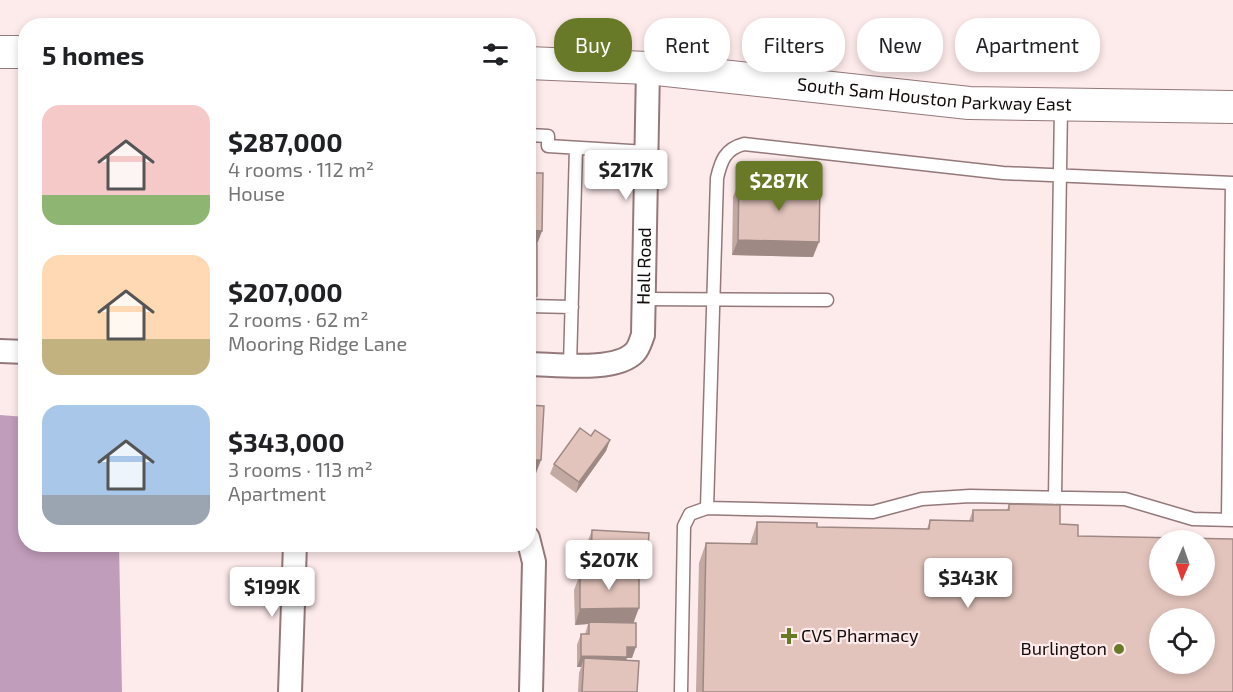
<!DOCTYPE html>
<meta charset="utf-8">
<style>
:root{--surface:#fff;--page:#f6f6f6;--text:#202124;--muted:#757577;--accent:#687928}
body{margin:0;font-family:"Exo 2",sans-serif;background:var(--page);color:var(--text);height:100vh;display:flex;flex-direction:column;font-size:22px;white-space:nowrap}
*{box-sizing:border-box;margin:0}
p{font-size:20px;color:var(--muted)}
.icon{flex:none;width:33px;height:33px;fill:none;stroke:currentColor;stroke-width:2;stroke-linecap:round;stroke-linejoin:round}
.map{position:relative;flex:1;overflow:hidden}
.drawer{position:absolute;left:18px;top:18px;width:518px;height:534px;display:flex;flex-direction:column;background:var(--surface);border-radius:24px;box-shadow:0 3px 9px #0003}
.drawer>*{flex:none}
.top-card{position:absolute;left:554px;top:18px;width:570px;height:54px;display:flex;gap:12px}
.needle{width:39px;rotate:182deg}
.fabs{position:absolute;left:1149px;top:530px;display:grid;gap:12px}
.fabs a{display:grid;place-items:center;width:66px;height:66px;border-radius:50%;background:var(--surface);box-shadow:0 3px 9px #0003;font-size:30px}
.price{position:absolute;translate:-50% -51px;padding:0 14px;border-radius:6px;background:#fff;color:#222;font-size:20px;line-height:39px;filter:drop-shadow(0 2px 3px #0008)}
.price::after{content:'';position:absolute;left:50%;top:36px;width:18px;height:14px;margin-left:-9px;background:inherit;clip-path:polygon(0 0,100% 0,50% 100%)}
.price.active{background:var(--accent);color:#fff}
ul{padding:0;list-style:none}
li{display:flex;align-items:center;gap:18px;height:150px;padding:0 24px}
li span{display:grid;place-items:center;flex:none;width:168px;height:120px;border-radius:18px;color:#555}
li>.icon{margin-inline-start:auto}
span .icon{width:72px;height:72px;fill:#fffc;stroke-width:1}
li b{font-size:26px}
h2{display:flex;justify-content:space-between;align-items:center;height:72px;padding:0 24px;font-size:26px}
.chip{padding:0 21px;border-radius:24px;background:var(--surface);box-shadow:0 3px 9px #0003;font-size:21px;line-height:54px}
.chip.active{background:var(--accent);color:#fff}
.map>svg:first-child{display:block}
</style>
<div class="map">
<svg width="1233" height="692" viewBox="0 0 1233 692">
<rect width="100%" height="100%" fill="#fdeaeb"/>
<path fill="#c09dba" d="M 0,415 L 25,417 L 26,544 L 119,545 L 122,692 L 0,692 Z"/>
<g fill="none" stroke-linecap="round" stroke-linejoin="round">
<g stroke="#94787a" stroke-width="15">
<path id="service" d="M 528,135 L 548,136 L 548,146 L 647,152
M 644,299 L 827,300
M 528,306 L 572,307
M 570,365 L 576,148
M 1055,498 L 1061,106
M 707,508 L 717,178 C 721,161 725,149 744,144 L 1003,173 L 1233,183
M 1228,520 L 1232,183
M 681,692 L 684,526 L 690,514 L 707,508 L 873,512 L 922,499 L 970,496 L 1125,499 L 1193,519 L 1233,520"/>
</g>
<g stroke="#94787a" stroke-width="26">
<g id="minor">
<path d="M 0,351 L 26,352"/>
<path id="s1" d="M 528,364 C 554,364 616,373 635,352 C 639,348 641,340 643,335 L 648,68"/>
<path d="M 528,538 L 534,562 L 531,692"/>
<path d="M 290,692 L 295,544"/>
</g>
</g>
<g stroke="#94787a" stroke-width="34">
<g id="secondary">
<path d="M 0,52 L 26,52"/>
<path id="s2" d="M 528,63 L 648,68 L 969,103 L 1233,107"/>
</g>
</g>
<use href="#service" stroke="#fff" stroke-width="12"/>
<use href="#minor" stroke="#fff" stroke-width="22"/>
<use href="#secondary" stroke="#fff" stroke-width="32"/>
</g>
<path fill="#c2a9a2" d="M 739,182 L 813,257 L 732,255 L 733,197 Z
M 591,436 L 610,440 L 606,451 L 576,493 L 550,474 L 554,464 Z
M 1009,504 L 1060,524 L 1078,536 L 1233,692 L 696,692 L 699,563 L 706,543 L 750,544 L 757,522 L 817,527 L 927,529 L 930,520 L 969,521 L 973,510 L 1007,510 Z
M 592,530 L 647,563 L 642,579 L 639,579 L 634,623 L 632,658 L 627,658 L 626,660 L 637,692 L 578,692 L 579,673 L 581,667 L 577,667 L 577,645 L 581,634 L 585,634 L 588,624 L 575,625 L 574,590 L 580,574 L 585,574 L 586,546 Z"/>
<path fill="#9e8984" d="M 528,230 L 542,231 L 535,250 L 528,250 Z
M 738,240 L 819,242 L 813,257 L 732,255 Z
M 528,296 L 537,296 L 535,301 L 528,301 Z
M 610,440 L 606,451 L 576,493 L 579,482 Z
M 528,460 L 541,460 L 535,476 L 528,475 Z
M 591,560 L 647,563 L 642,579 L 585,576 Z
M 639,608 L 633,624 L 589,622 L 588,624 L 575,625 L 580,609 Z
M 627,647 L 636,647 L 632,658 L 627,658 L 623,668 L 584,658 L 581,667 L 577,667 L 581,656 Z"/>
<path fill="#e2c4bc" stroke="#9e8984" stroke-width="1.5" fill-rule="evenodd" d="M 528,173 L 543,173 L 542,231 L 528,230 Z
M 739,182 L 820,184 L 819,242 L 738,240 Z
M 528,245 L 537,245 L 537,296 L 528,296 Z
M 528,405 L 544,406 L 541,460 L 528,460 Z
M 580,428 L 591,436 L 595,430 L 610,440 L 579,482 L 554,464 Z
M 1009,504 L 1060,505 L 1060,524 L 1078,525 L 1078,536 L 1233,539 L 1233,692 L 703,692 L 706,543 L 757,544 L 757,522 L 817,523 L 817,527 L 929,529 L 930,520 L 973,521 L 973,510 L 1009,510 ZM 1160,540 L 1204,540 L 1204,585 L 1160,585 ZM 1160,618 L 1204,618 L 1204,663 L 1160,663 Z
M 592,530 L 649,533 L 647,563 L 591,560 Z
M 580,574 L 639,574 L 639,608 L 580,609 Z
M 589,622 L 636,623 L 636,647 L 627,647 L 627,657 L 581,656 L 581,634 L 589,634 Z
M 584,658 L 639,661 L 637,692 L 582,692 Z"/>
<g fill="#687928" stroke="#fdeaeb" stroke-width="2">
<path d="M786 627h6v6h6v6h-6v6h-6v-6h-6v-6h6z"/>
<circle cx="1119" cy="649" r="6"/>
</g>
<g text-anchor="middle" stroke-width="4.5" stroke-linejoin="round" paint-order="stroke">
<g font-size="18" fill="#140b0b" stroke="#fdeaeb">
<text dy="6" stroke="none"><textPath href="#s2" startOffset="408">South Sam Houston Parkway East</textPath></text>
<text dy="6" stroke="none"><textPath href="#s1" startOffset="198">Hall Road</textPath></text>
</g>
<g font-size="18" fill="#140b0b" stroke="#fdeaeb" text-anchor="start">
<text x="801" y="642">CVS Pharmacy</text>
<text x="1107" y="655" text-anchor="end">Burlington</text>
</g>
</g>
</svg>
<div class="fabs">
<a><svg class="needle" viewBox="-14 -14 28 28"><path d="M0-13l5 13h-10z" fill="#e53935"/><path d="M0 13l5-13h-10z" fill="#757577"/></svg></a>
<a><svg class="icon" aria-label="locate" viewBox="0 0 24 24"><circle cx="12" cy="12" r="6"/><path d="M12 2v4M12 18v4M2 12h4M18 12h4"/></svg></a>
</div>
<b class="price" style="left:626px;top:201px">$217K</b>
<b class="price active" style="left:779px;top:212px">$287K</b>
<b class="price" style="left:609px;top:591px">$207K</b>
<b class="price" style="left:968px;top:609px">$343K</b>
<b class="price" style="left:272px;top:618px">$199K</b>
<div class="top-card">
<a class="chip active">Buy</a>
<a class="chip">Rent</a>
<a class="chip">Filters</a>
<a class="chip">New</a>
<a class="chip">Apartment</a>
</div>
<section class="drawer">
<h2>5 homes<svg class="icon" aria-label="filters" viewBox="0 0 24 24"><path d="M4 7h16M4 17h16"/><circle cx="9" cy="7" r="2"/><circle cx="15" cy="17" r="2"/></svg></h2>
<ul>
<li><span style="background:linear-gradient(#f6c9c9 75%,#8fb573 0)"><svg class="icon" aria-label="home" viewBox="0 0 24 24"><path d="M3 11l9-7 9 7M6 9v11h12V9"/></svg></span><div><b>$287,000</b><p>4 rooms · 112 m²</p><p>House</p></div></li>
<li><span style="background:linear-gradient(#ffd9b3 70%,#c2b280 0)"><svg class="icon" aria-label="home" viewBox="0 0 24 24"><path d="M3 11l9-7 9 7M6 9v11h12V9"/></svg></span><div><b>$207,000</b><p>2 rooms · 62 m²</p><p>Mooring Ridge Lane</p></div></li>
<li><span style="background:linear-gradient(#a9c7e8 75%,#9aa5b1 0)"><svg class="icon" aria-label="home" viewBox="0 0 24 24"><path d="M3 11l9-7 9 7M6 9v11h12V9"/></svg></span><div><b>$343,000</b><p>3 rooms · 113 m²</p><p>Apartment</p></div></li>
</ul>
</section>
</div>
